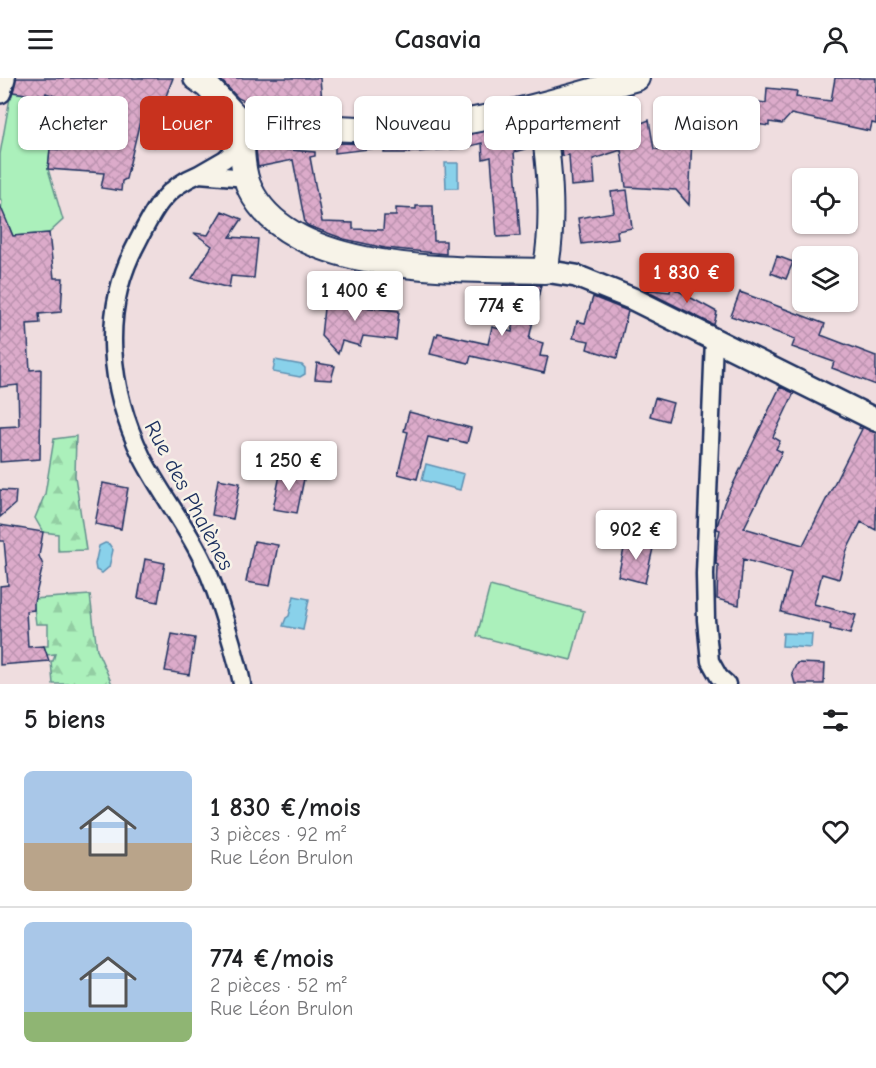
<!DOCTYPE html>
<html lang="fr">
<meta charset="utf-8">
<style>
:root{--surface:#fff;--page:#f6f6f6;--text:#202124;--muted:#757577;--line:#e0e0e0;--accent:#c8321e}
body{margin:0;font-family:"Comic Neue",sans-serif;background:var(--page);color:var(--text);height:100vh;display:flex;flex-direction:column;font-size:22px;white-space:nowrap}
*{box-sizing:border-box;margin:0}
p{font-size:20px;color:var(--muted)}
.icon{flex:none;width:33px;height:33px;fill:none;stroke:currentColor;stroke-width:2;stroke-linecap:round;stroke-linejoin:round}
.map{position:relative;height:606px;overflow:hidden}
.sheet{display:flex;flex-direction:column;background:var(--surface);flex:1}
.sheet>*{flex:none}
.guide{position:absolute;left:18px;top:18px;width:840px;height:54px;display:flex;gap:12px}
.tools{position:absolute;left:792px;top:90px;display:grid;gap:12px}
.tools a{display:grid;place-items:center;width:66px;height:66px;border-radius:9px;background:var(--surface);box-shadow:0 2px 4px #0004;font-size:30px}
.price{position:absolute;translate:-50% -51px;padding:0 14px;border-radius:6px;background:#fff;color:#222;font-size:20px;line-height:39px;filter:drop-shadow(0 2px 3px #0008)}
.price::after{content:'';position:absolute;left:50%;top:36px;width:18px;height:14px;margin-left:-9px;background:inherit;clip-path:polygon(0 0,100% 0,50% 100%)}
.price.active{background:var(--accent);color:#fff}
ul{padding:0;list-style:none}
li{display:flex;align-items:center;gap:18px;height:150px;padding:0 24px}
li+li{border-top:2px solid var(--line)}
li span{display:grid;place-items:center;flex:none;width:168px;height:120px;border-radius:9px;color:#555}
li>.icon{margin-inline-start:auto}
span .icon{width:72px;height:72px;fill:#fffc;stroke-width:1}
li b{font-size:26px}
h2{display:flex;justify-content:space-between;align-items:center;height:72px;padding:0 24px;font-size:26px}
.tag{padding:0 21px;border-radius:9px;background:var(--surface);box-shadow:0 2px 4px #0004;font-size:21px;line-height:54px}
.tag.active{background:var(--accent);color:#fff}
header{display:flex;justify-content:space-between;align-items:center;height:78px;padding:0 24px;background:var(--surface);font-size:27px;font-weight:600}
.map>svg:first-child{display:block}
</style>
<header><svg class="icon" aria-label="menu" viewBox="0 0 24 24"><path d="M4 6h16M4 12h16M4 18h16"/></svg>Casavia<svg class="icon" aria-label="person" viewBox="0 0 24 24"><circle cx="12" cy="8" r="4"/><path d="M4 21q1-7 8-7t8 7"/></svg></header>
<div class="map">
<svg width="876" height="606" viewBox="0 0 876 606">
<defs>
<pattern id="forest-firs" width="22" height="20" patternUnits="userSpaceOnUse" patternTransform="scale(1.5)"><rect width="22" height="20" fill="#abf0bb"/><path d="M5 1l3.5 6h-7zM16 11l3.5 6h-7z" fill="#93cea3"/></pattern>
<pattern id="building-cross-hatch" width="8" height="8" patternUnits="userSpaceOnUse" patternTransform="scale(1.5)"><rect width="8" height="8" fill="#dcabca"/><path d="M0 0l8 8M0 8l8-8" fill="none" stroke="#bc93b0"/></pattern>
</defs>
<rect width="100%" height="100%" fill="#efdddf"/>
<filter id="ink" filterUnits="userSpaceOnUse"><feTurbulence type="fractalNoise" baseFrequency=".0167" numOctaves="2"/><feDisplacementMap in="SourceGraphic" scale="12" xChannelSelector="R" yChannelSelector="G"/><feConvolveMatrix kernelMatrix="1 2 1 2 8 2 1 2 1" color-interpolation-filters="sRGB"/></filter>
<g filter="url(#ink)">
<path fill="url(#forest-firs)" stroke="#63908c" stroke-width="1.5" d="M 76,358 L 75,398 L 86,472 L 58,473 L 58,456 L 43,454 L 35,440 L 45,416 L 54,361 Z
M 90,517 L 97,572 L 112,606 L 53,606 L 51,583 L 53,583 L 55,576 L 47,577 L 44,568 L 48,568 L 48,546 L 36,546 L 33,521 Z"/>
<path fill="#abf0bb" stroke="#63908c" stroke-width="1.5" d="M 11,14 L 38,18 L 39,16 L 64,21 L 91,32 L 83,73 L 50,71 L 48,91 L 63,142 L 49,155 L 13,158 L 9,148 L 0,149 L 2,122 L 0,121 L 0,76 Z
M 490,508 L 584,533 L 571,582 L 477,558 Z"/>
<path fill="#89d1ea" stroke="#5d90b2" stroke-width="1.5" d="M 712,54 L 740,55 L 740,69 L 711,68 Z
M 445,85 L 458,85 L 458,110 L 446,110 Z
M 275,282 L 302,287 L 305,290 L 305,296 L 300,299 L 273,294 Z
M 426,386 L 464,396 L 460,412 L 422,402 Z
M 105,465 L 109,466 L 113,472 L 109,489 L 102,495 L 96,492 L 95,486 L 99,468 Z
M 294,518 L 309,521 L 303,552 L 283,548 L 286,540 L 289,538 Z
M 783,555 L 812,556 L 811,570 L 782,568 Z"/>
<path fill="url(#building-cross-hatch)" stroke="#1b2f5e" stroke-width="1.5" d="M 16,0 L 173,0 L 161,31 L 162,33 L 154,68 L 140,43 L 126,101 L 122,103 L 121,113 L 101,110 L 104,95 L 48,91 L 50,71 L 85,73 L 95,33 L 46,15 L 45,18 L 39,16 L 39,18 L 13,14 Z
M 219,0 L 320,0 L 323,35 L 261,31 L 238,20 Z
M 835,0 L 876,0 L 876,46 L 872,45 L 870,53 L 791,36 L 782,46 L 769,44 L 769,48 L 749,45 L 751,23 L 766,25 L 767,10 L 797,13 L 796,19 L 831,23 Z
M 616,21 L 621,53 L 649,42 L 654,71 L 679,72 L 692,59 L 689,127 L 676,112 L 626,109 L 621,72 L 593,81 L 595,106 L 571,108 L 569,77 L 562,78 L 560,63 L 567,61 L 563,36 Z
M 521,47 L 525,71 L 514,74 L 520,158 L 497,159 L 491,79 L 483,81 L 482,65 L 463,70 L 405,75 L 384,75 L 385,69 L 335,75 L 335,65 L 377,66 L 429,63 Z
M 264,70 L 315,74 L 315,78 L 310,79 L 322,144 L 353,145 L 353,151 L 383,152 L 384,138 L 396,138 L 396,130 L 416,131 L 416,128 L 433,128 L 434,163 L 446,163 L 446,176 L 385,170 L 344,161 L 309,148 L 305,145 L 293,82 L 258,89 L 256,71 Z
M 627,112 L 632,150 L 617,153 L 618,161 L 582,166 L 578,140 L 614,134 L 611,114 Z
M 0,127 L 13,158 L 49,155 L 54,200 L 63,200 L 61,234 L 39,236 L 40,245 L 27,246 L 30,292 L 41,291 L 40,381 L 0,384 L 0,349 L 19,348 L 18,307 L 0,309 Z
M 222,133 L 242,141 L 230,159 L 258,161 L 254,200 L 231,198 L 229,210 L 192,200 L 212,168 L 194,155 L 208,157 Z
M 777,178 L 793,184 L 786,201 L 771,195 Z
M 503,207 L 541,207 L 529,261 L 543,265 L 540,278 L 548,279 L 544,295 L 471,278 L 469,285 L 430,276 L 435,258 L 437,258 L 438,255 L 488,266 L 492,249 L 512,254 L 519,220 L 502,219 Z
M 671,209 L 717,234 L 714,247 L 642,211 L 670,214 Z
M 326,212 L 347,215 L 345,227 L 399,233 L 396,262 L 363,258 L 360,268 L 342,263 L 338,276 L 321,258 Z
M 740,214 L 825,246 L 821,257 L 876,278 L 876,307 L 832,290 L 834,284 L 792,269 L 795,261 L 731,238 Z
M 593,219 L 628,233 L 617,280 L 587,271 L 589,263 L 573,260 L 577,243 L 585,245 Z
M 317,285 L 335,288 L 331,302 L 315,301 Z
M 780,309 L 794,315 L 773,359 L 780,363 L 776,371 L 782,374 L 744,450 L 803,467 L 862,351 L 859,350 L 860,348 L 876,355 L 876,452 L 861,444 L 847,472 L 839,501 L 822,496 L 814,526 L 856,537 L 850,556 L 830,551 L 831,547 L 781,534 L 791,495 L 743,481 L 739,527 L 717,521 L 718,487 L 716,486 L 717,466 L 720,452 L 717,451 L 717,448 L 724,425 Z
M 655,320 L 673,325 L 668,343 L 650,338 Z
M 409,334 L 471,350 L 467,365 L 450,361 L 449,364 L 428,359 L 417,401 L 398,396 L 408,354 L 404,353 Z
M 281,392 L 305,396 L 297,435 L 273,431 Z
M 218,401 L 240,405 L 233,441 L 212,437 Z
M 103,405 L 128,410 L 121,451 L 95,446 Z
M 0,412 L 16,413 L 15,426 L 0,439 Z
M 0,447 L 43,454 L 39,478 L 43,487 L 34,524 L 34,532 L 26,533 L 28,569 L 44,568 L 49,583 L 0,587 L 0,508 L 8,507 L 4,463 L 0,463 Z
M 626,462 L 639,465 L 639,462 L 654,466 L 645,505 L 618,498 Z
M 254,463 L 278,467 L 270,508 L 246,504 Z
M 145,481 L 165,485 L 158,524 L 138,520 Z
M 172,556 L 195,560 L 189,597 L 165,593 Z
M 797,585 L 825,586 L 824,606 L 795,606 L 792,595 Z"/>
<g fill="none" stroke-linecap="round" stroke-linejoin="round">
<g stroke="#1b2f5e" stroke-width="21">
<path id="minor" d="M 242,65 L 225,81 L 199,96 L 247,100
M 199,96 C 164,110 153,133 137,165 C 100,233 109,311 142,379 C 160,415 187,448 204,485 C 216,510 224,539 232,566 C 235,579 240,593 242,606
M 714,261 L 705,496 L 706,542 L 710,583 L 719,599 L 727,606"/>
</g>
<g stroke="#1b2f5e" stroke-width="26">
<path id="tertiary" d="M 0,14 L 4,0
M 545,193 L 576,198 L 633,221 L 876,342"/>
</g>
<g stroke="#1b2f5e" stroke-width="28">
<path id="secondary" d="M 196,0 L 207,8 L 241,44 C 292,47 346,53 396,51 C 478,48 559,22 637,0
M 241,44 C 242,65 241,92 250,111 C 292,199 463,191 545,193 C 556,141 549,79 540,27"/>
</g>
<use href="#minor" stroke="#f7f3e8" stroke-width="16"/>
<use href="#tertiary" stroke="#f7f3e8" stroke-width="21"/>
<use href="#secondary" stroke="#f7f3e8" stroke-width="24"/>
</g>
</g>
<g text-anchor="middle" stroke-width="5" stroke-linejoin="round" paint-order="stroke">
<g font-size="22" fill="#1b2f5e" stroke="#f7f3e8">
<text transform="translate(190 417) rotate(62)" y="8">Rue des Phalènes</text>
</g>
</g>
</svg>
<div class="tools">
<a><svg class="icon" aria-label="locate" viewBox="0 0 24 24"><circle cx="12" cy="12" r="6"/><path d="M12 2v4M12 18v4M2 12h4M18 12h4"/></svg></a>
<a><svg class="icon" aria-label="layers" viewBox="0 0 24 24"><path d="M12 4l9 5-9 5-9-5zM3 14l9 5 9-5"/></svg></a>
</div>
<b class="price active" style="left:687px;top:226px">1 830 €</b>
<b class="price" style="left:355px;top:244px">1 400 €</b>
<b class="price" style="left:502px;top:259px">774 €</b>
<b class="price" style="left:289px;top:414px">1 250 €</b>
<b class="price" style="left:636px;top:483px">902 €</b>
<div class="guide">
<a class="tag">Acheter</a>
<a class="tag active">Louer</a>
<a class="tag">Filtres</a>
<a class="tag">Nouveau</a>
<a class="tag">Appartement</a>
<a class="tag">Maison</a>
</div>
</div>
<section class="sheet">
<h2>5 biens<svg class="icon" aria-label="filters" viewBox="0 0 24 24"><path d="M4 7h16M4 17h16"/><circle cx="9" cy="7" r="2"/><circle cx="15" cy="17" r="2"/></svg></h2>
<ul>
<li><span style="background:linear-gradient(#a9c7e8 60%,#b9a48a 0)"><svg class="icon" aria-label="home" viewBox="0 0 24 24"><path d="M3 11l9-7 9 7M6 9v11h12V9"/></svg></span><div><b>1 830 €/mois</b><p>3 pièces · 92 m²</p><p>Rue Léon Brulon</p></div><svg class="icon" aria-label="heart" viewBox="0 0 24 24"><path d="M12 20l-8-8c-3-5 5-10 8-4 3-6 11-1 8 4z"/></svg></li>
<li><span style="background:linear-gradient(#a9c7e8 75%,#8fb573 0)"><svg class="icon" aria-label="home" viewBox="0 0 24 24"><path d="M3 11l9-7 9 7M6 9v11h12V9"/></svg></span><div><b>774 €/mois</b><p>2 pièces · 52 m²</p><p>Rue Léon Brulon</p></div><svg class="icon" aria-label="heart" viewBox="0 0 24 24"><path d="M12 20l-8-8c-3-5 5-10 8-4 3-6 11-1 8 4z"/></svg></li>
</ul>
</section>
